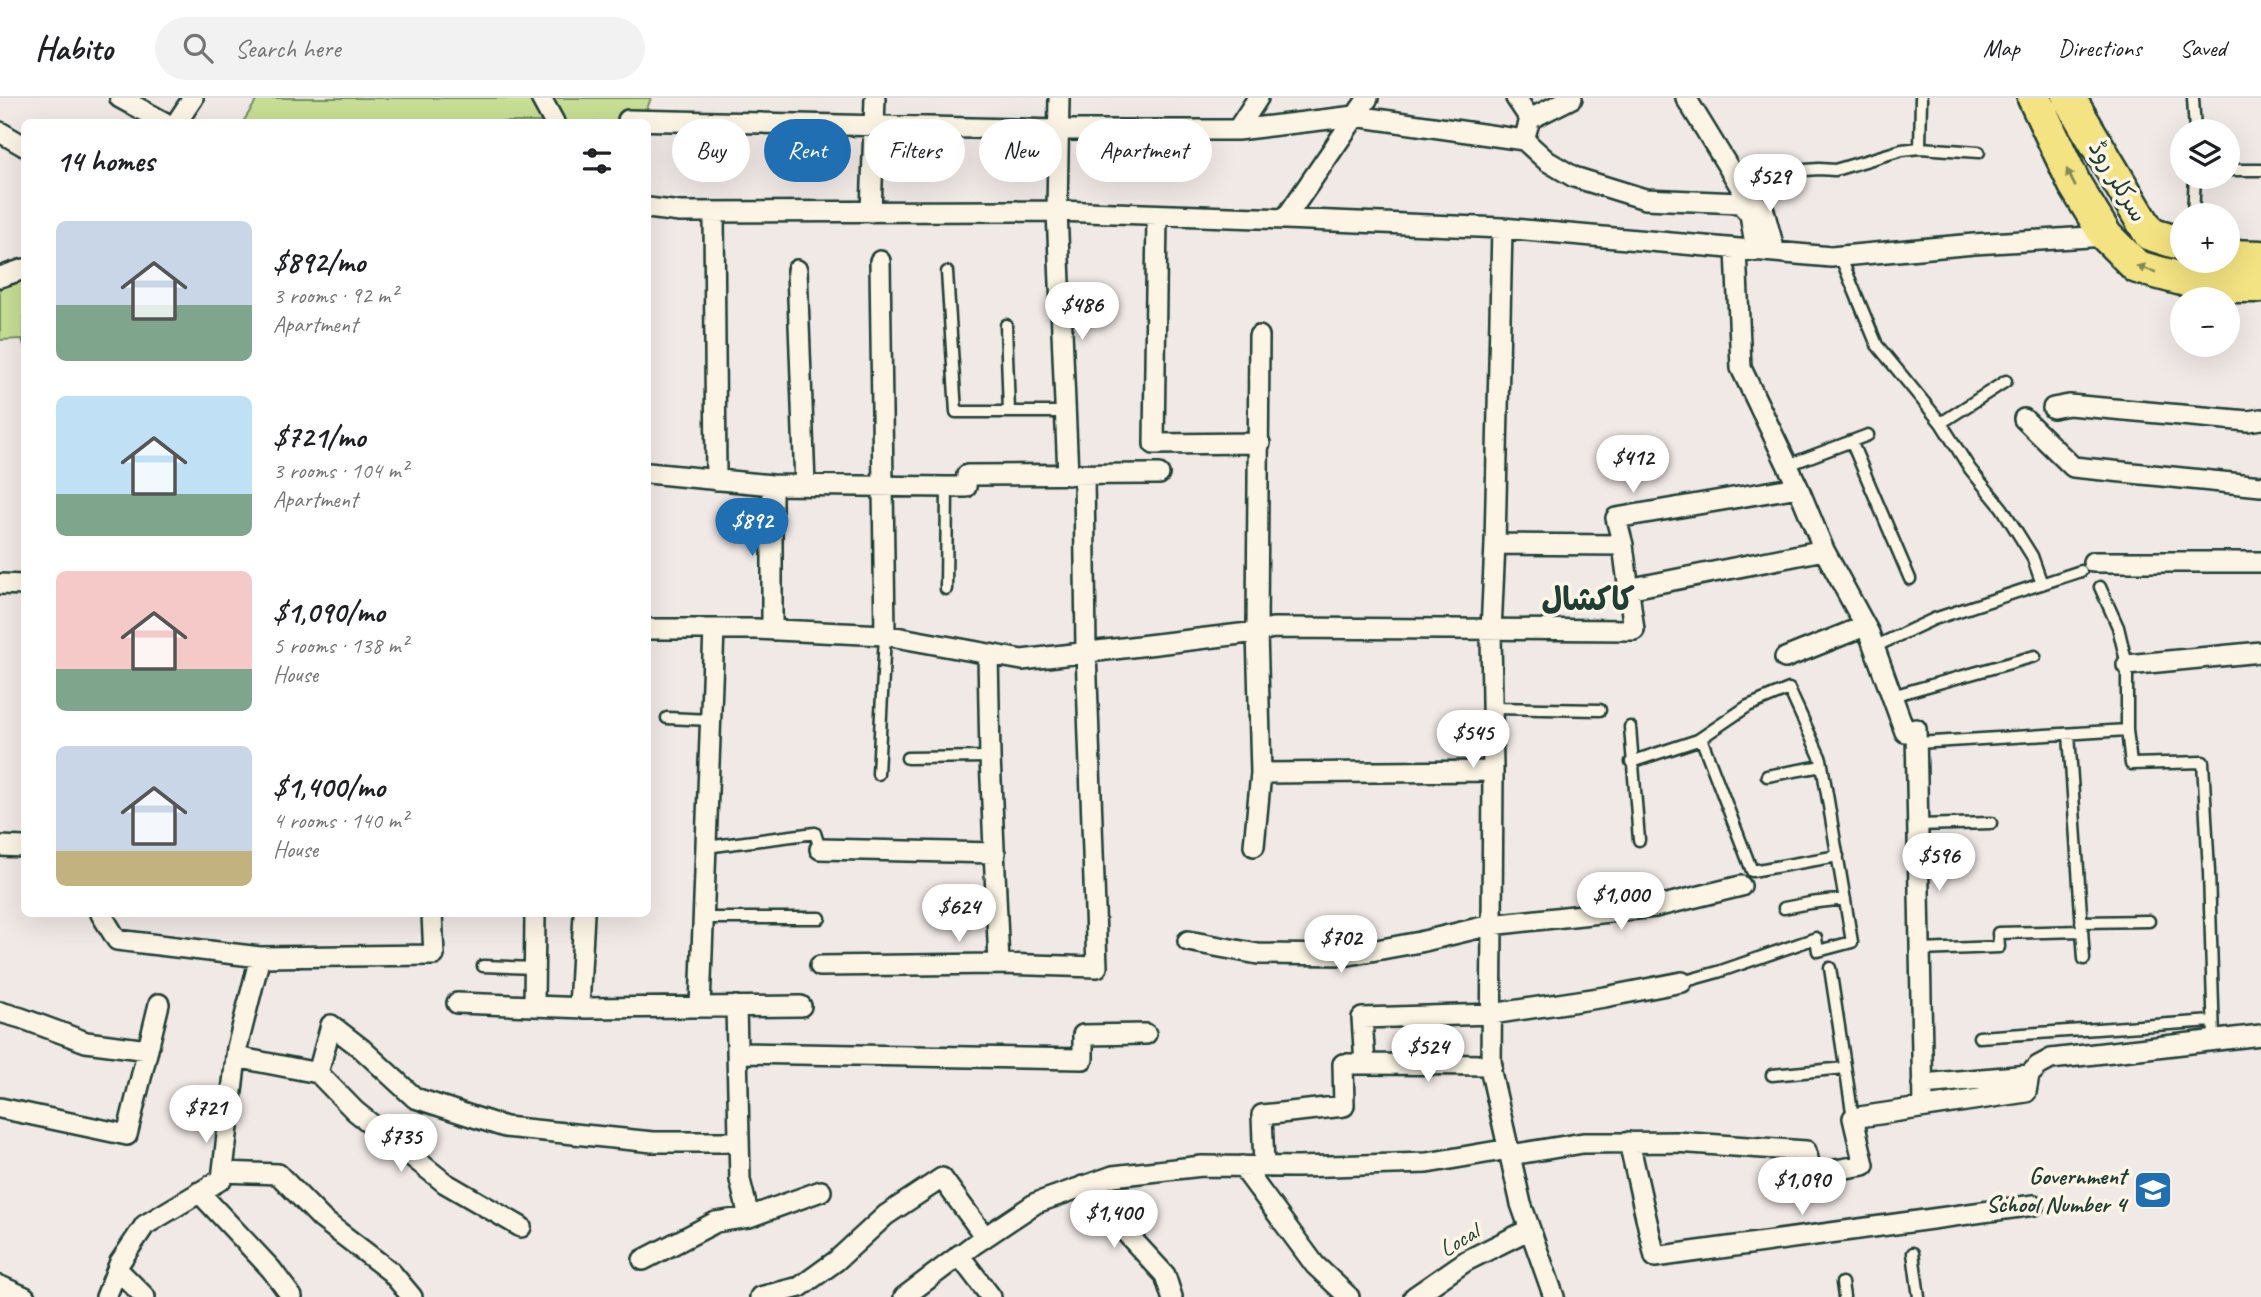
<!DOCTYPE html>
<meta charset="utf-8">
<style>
:root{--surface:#fff;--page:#f2f2f2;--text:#202124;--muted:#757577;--line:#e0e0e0;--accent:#1f6fb2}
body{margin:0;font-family:Caveat,"Playpen Sans Arabic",sans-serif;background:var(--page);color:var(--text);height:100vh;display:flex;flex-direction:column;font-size:26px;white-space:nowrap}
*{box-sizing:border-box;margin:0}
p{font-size:23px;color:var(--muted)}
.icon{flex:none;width:38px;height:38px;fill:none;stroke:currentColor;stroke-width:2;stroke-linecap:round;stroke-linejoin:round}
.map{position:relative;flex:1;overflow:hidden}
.drawer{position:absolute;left:21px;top:21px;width:630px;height:798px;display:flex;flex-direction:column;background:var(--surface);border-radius:10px;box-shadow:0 7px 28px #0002}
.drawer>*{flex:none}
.hud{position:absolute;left:672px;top:21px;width:665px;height:63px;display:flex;gap:14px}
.controls{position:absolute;left:2170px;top:21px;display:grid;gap:14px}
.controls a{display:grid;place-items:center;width:70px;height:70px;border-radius:50%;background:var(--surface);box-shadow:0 7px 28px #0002;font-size:35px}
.price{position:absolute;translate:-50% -60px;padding:0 16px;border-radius:24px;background:#fff;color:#222;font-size:23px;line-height:46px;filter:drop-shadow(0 2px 4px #0008)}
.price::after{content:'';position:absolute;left:50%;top:42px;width:21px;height:16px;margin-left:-10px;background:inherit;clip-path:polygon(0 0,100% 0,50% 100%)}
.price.on{background:var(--accent);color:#fff}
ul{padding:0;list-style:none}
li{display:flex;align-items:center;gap:21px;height:175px;padding:0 35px}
li span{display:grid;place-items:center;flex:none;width:196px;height:140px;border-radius:10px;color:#555}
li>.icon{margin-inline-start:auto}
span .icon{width:84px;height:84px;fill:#fffc;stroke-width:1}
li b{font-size:30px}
h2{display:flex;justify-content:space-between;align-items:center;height:84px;padding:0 35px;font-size:30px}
.pill{padding:0 24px;border-radius:32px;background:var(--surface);box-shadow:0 7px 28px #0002;font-size:24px;line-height:63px}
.pill.on{background:var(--accent);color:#fff}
header{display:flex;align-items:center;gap:42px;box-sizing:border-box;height:98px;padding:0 35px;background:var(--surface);border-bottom:2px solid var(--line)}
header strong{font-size:33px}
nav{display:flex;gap:38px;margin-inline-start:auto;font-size:24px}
.search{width:490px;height:63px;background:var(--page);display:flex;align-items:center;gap:18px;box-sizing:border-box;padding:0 24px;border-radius:38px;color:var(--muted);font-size:26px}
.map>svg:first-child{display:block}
</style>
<header>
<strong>Habito</strong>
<div class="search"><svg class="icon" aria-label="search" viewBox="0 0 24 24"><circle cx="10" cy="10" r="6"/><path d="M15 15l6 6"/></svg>Search here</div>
<nav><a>Map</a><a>Directions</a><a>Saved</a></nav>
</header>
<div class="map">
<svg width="2261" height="1199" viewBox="0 0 2261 1199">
<rect width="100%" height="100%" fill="#f1e9e6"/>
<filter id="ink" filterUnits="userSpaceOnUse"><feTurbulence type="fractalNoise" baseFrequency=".0143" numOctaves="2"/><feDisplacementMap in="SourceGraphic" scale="14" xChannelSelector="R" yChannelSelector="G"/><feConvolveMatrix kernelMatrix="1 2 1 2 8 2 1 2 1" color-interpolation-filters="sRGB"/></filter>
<g filter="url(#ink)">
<path fill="#c7de94" stroke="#738e64" stroke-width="2" d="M 258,0 L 651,0 L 642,24 L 243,24 Z
M 24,173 L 24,248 L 22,241 L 0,242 L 0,180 Z"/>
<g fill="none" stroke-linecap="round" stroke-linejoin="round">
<g stroke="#1f3d34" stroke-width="15">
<path id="lane" d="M 2193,0 L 2195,33
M 1920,50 L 1921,0
M 2228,72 L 2261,72
M 1778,74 L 1819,71 L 1835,72 L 1902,52 L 1920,50 L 1979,54
M 2193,117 L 2195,79
M 1840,158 L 1877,247 L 1941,325 L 1970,371 L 2002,410 L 2032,458 L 2042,486
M 947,174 L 956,314 L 1065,314
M 1006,227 L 1009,314
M 1941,325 L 2006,283
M 1851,343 L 1910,481
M 1788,367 L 1868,337
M 2100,489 L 2118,529 L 2127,567 L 2127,632 L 2131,666 L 2203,664 L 2209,774 L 2214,942
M 946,491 L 947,389
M 1874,549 L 1934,521 L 2081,473
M 1892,598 L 2035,558
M 1493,610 L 1600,612
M 667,620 L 711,622
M 1630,629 L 1639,742
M 2069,636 L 2084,861
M 1701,640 L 1752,773 L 1838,758
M 1917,645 L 2127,632
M 907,660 L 990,659
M 1631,664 L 1698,642 L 1748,608 L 1789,591 L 1821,661 L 1852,844 L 1818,853 L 1816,840 L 1718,874 L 1682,884
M 878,676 L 885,537
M 1767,678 L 1822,668
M 1918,727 L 1991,725
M 706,749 L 815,735 L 820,751
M 1784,810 L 1810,805 L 1845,801
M 703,820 L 820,820
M 2081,824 L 2149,823
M 1920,852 L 1999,849 L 1998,835 L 2082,833
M 483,868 L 535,870
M 1830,870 L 1853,1020
M 1979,939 L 2213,923
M 1772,977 L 1845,970
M 1913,1155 L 1919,1199
M 1842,1185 L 1844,1199"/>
</g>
<g stroke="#1f3d34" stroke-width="24">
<path id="street" d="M 120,0 L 164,24
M 541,0 L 554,24
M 1059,0 L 1057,113 L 1068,377
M 1516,0 L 1530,21
M 1686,0 L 1743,93 L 1764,113 L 1775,154
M 628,22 L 1058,32 L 1237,32 L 1355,18 L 1524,42 L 1547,63 L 1574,79 L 1645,101 L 1740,105 L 1750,116 L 1756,153
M 177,24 L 193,0
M 1237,32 L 1258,0
M 0,34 L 24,48
M 1524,42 L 1530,21 L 1572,0
M 648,110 L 680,114 L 1057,113 L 1285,121 L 1502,130 L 1831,159 L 1974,146 L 2106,138
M 714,114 L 716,382
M 871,114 L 875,0
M 1157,117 L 1154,346 L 1260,345
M 1285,121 L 1368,0
M 1502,130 L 1495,446 L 1491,533 L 1493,673 L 1491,974 L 1521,1106 L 1554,1199
M 1736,151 L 1741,270 L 1798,389 L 1824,452 L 1869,535 L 1905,634 L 1916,631 L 1923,1009
M 880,163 L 885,537
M 797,172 L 805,387
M 0,179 L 24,171
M 2053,310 L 2069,307 L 2248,323 L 2261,321
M 2024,321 L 2073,369 L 2261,388
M 648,375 L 772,387 L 947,389 L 966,389 L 967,377 L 1159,376
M 772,387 L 772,532
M 1495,446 L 1623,447
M 2093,464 L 2261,464
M 0,486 L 24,487
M 1628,491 L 1824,452
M 648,531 L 756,531 L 885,537 L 1022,562 L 1257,534 L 1273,530 L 1634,532 L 1623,447 L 1616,420 L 1798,389
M 988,556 L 990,659 L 999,866
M 1785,560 L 1865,528
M 2127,567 L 2261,554
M 1261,675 L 1493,673
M 0,748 L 24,749
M 1254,748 L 1261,675 L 1257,534 L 1259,238
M 820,751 L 995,755
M 101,816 L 117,842 L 260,859 L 434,857 L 432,816
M 1188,843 L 1258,856 L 1349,857 L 1420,844 L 1491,827 L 1655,809 L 1741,788
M 820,868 L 999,866 L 1097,869 L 1086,553 L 1084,376
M 457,905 L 586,910 L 801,908
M 534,908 L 535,816
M 736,908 L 740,1082 L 749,1119
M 700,909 L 714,531
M 579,910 L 584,816
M 0,914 L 21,920 L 86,944 L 148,952
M 737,955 L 1083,961 L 1083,937 L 1146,936
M 236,959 L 318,975 L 331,927 L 362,951 L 415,1000 L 505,1029 L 653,1044 L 739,1044
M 1365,966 L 1492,967
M 318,975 L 355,1013 L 445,1085 L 521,1129
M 1922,986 L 2029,977 L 2038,968 L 2051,961 L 2261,937
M 0,1010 L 127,1037 L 159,906
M 1629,1044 L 1655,1159 L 2034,1107
M 1510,1057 L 1583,1045 L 1676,1044 L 1806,1053 L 1812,1076 L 1864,1067 L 1853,1020 L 2026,994 L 2029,977
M 1242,1068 L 1315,1167 L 1349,1199
M 1264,1068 L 1262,1017 L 1344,1008 L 1343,966 L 1365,966 L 1362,920 L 1492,916 L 1605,899 L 1682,884
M 223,1074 L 278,1076 L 322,1121 L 391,1174 L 412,1199
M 1083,1088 L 1165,1177 L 1172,1199
M 199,1094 L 271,1171 L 292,1199
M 959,1157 L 991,1199
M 643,1162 L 716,1124 L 749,1119 L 821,1093
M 117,1171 L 145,1199
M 0,1188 L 25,1199
M 106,1199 L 120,1164 L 145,1127 L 222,1081 L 237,950 L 260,859
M 760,1199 L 800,1189 L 836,1163 L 886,1117 L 942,1080 L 985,1139
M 904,1199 L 976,1145 L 1036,1105 L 1113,1078 L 1202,1068 L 1298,1069 L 1427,1065 L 1509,1051
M 1414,1199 L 1466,1163 L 1530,1131"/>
</g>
<g stroke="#1f3d34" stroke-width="37">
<path id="primary" d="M 2034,0 L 2075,87 L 2106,138 L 2137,169 L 2208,188 L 2261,188
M 2069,0 L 2150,136 L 2182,146
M 2228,158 L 2261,159"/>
</g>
<use href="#lane" stroke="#fcf5e5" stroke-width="10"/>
<use href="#street" stroke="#fcf5e5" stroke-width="19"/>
<use href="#primary" stroke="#f4e382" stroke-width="32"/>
</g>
<defs><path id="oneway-solid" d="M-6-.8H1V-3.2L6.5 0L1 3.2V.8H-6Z" transform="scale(1.75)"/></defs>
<g fill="#7f8857">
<use href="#oneway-solid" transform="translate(2071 80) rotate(-116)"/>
<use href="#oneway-solid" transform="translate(2146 171) rotate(-162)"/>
</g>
</g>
<defs>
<g id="school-square" transform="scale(2.0125)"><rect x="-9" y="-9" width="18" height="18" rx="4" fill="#1f6fb2" stroke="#fcf5e5"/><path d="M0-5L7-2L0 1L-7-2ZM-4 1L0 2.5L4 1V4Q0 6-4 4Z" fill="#fff"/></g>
</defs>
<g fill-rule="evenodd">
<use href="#school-square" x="2153" y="1092"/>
</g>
<g text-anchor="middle" stroke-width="7" stroke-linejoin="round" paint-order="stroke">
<g font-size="24" fill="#1f3d34" stroke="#fcf5e5">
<text transform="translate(2118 83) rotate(59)" y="8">سرکلر روڈ</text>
<text transform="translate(1459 1142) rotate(-30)" y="8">Local</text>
</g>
<g font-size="24" font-weight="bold" fill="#1f3d34" stroke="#fcf5e5" text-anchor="end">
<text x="2126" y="1086">Government<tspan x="2126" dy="28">School Number 4</tspan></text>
</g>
<g font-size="32" font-weight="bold" fill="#1f3d34" stroke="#fcf5e5">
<text x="1588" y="512">کاکشال</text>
</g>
</g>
</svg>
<div class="controls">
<a><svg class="icon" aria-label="layers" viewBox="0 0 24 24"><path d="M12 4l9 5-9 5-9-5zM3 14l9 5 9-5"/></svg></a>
<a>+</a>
<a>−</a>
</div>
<b class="price" style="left:1770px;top:116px">$529</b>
<b class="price" style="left:1082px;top:244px">$486</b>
<b class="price" style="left:1633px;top:397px">$412</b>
<b class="price on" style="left:752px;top:460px">$892</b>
<b class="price" style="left:1473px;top:672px">$545</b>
<b class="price" style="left:1939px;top:795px">$596</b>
<b class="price" style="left:1621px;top:834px">$1,000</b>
<b class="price" style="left:959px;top:846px">$624</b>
<b class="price" style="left:1341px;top:877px">$702</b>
<b class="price" style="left:1428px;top:986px">$524</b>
<b class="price" style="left:206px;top:1047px">$721</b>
<b class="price" style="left:401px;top:1076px">$735</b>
<b class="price" style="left:1802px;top:1119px">$1,090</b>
<b class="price" style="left:1114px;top:1152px">$1,400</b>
<div class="hud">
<a class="pill">Buy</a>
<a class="pill on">Rent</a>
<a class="pill">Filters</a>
<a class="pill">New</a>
<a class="pill">Apartment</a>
</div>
<section class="drawer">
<h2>14 homes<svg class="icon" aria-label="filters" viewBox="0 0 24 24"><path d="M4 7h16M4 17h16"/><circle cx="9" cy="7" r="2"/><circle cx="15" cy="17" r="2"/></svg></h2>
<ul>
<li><span style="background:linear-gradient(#c9d6e8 60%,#7fa58c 0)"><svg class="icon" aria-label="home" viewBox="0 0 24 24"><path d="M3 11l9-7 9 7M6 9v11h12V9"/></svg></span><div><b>$892/mo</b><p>3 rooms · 92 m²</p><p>Apartment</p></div></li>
<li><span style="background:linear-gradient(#bfe0f5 70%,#7fa58c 0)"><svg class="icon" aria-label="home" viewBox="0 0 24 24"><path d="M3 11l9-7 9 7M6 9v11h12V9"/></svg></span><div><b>$721/mo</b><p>3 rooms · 104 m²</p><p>Apartment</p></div></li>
<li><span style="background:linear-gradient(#f6c9c9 70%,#7fa58c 0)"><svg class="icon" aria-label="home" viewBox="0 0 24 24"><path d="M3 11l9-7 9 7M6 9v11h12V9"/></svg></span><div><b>$1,090/mo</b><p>5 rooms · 138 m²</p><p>House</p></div></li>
<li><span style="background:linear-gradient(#c9d6e8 75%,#c2b280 0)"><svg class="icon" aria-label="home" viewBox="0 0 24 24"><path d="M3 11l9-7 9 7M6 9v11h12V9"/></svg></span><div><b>$1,400/mo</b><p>4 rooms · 140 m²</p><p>House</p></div></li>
</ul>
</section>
</div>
